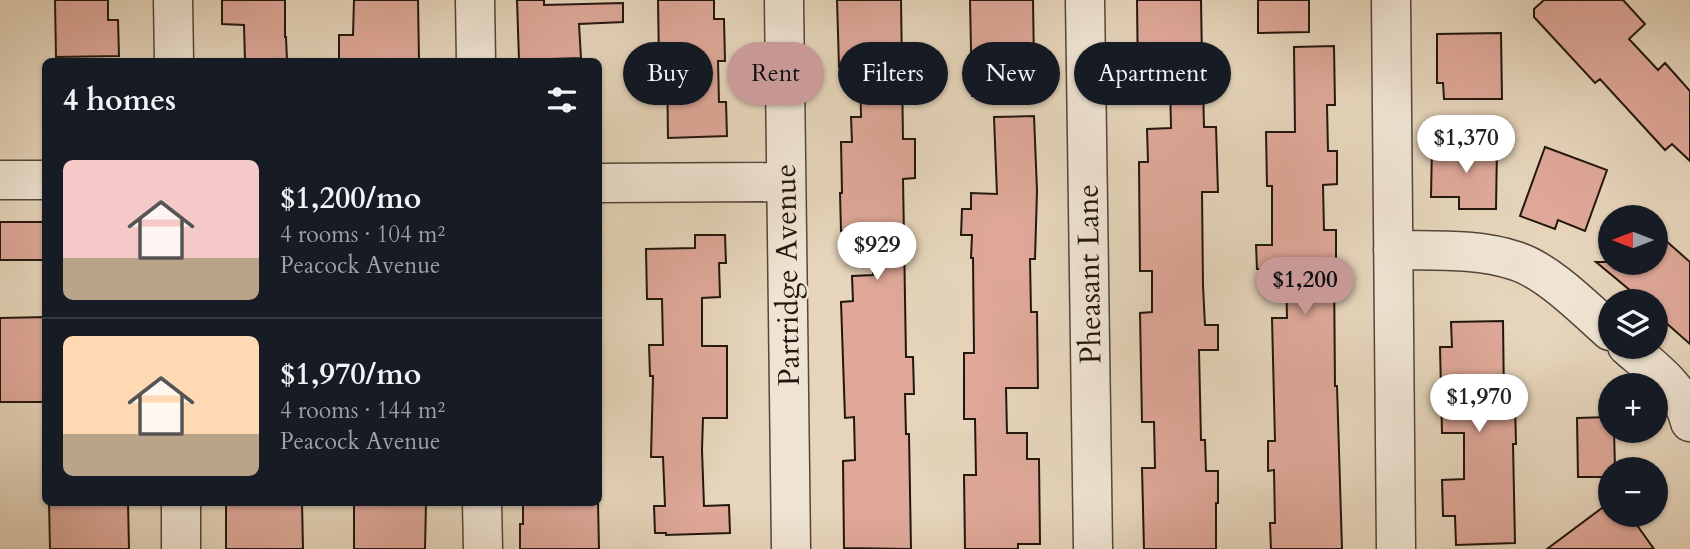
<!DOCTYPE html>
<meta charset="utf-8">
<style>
:root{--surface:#171b24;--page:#242831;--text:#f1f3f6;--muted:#9ea1a6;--line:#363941;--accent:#c59692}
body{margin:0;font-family:Cardo,serif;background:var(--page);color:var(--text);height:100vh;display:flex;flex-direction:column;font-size:26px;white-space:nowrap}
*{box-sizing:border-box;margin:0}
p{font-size:23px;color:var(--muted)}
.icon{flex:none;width:38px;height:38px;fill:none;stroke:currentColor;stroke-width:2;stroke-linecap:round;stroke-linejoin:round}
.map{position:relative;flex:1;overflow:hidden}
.details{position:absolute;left:42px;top:58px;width:560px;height:448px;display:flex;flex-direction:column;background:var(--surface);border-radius:10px;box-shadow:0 2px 5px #0004}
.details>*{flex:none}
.guide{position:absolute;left:623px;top:42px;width:665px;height:63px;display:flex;gap:14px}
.needle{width:46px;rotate:270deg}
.controls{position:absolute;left:1598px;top:205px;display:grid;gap:14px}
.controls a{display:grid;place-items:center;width:70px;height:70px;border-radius:50%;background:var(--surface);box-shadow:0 2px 5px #0004;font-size:35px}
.price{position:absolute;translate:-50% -60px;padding:0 16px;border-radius:24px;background:#fff;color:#222;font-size:23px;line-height:46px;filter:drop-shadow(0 2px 4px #0008)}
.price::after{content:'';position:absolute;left:50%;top:42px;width:21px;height:16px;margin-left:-10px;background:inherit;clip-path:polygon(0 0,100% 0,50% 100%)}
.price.on{background:var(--accent);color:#111}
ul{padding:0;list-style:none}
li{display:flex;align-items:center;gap:21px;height:175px;padding:0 21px}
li+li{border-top:2px solid var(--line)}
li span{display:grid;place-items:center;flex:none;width:196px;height:140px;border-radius:10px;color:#555}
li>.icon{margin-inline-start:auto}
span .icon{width:84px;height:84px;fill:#fffc;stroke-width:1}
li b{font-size:30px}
h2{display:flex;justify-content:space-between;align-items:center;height:84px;padding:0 21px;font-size:30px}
.tag{padding:0 24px;border-radius:32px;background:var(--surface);box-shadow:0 2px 5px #0004;font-size:24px;line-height:63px}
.tag.on{background:var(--accent);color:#111}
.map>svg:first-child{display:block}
</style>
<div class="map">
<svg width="1690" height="549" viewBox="0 0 1690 549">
<rect width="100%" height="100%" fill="#e6d5bb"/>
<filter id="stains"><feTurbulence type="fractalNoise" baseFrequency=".00286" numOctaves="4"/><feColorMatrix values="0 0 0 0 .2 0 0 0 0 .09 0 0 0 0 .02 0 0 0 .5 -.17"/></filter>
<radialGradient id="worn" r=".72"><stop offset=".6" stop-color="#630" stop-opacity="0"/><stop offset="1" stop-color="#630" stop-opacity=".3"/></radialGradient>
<path fill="#dfa899" stroke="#22170e" stroke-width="2" d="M 55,0 L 108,0 L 108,20 L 118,20 L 119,56 L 56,57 Z
M 222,0 L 285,0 L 285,37 L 286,37 L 287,61 L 245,61 L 244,25 L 222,24 Z
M 354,0 L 418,0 L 419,61 L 339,61 L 339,35 L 353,35 Z
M 517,0 L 544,0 L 544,5 L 623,3 L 623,22 L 579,24 L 581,58 L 519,60 Z
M 658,0 L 714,0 L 714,19 L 724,19 L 725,61 L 718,61 L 719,102 L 726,102 L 727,136 L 668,138 L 667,62 L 659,63 Z
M 837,0 L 901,0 L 903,139 L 915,139 L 915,178 L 903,179 L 906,357 L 913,357 L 914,394 L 905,394 L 906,434 L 909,434 L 911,549 L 844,548 L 843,461 L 855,460 L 854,417 L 845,418 L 841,302 L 853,301 L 852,276 L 873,275 L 872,230 L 841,231 L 840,193 L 842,193 L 841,142 L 852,142 L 851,117 L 861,117 L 860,67 L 839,67 Z
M 970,0 L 1033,0 L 1034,65 L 1007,66 L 1008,96 L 972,96 Z
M 1137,0 L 1201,0 L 1202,60 L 1214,60 L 1215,85 L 1203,85 L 1204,127 L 1216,127 L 1218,192 L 1202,192 L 1203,286 L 1205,325 L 1218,325 L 1218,350 L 1199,350 L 1201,440 L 1205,440 L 1206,471 L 1218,471 L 1218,503 L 1216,503 L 1216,549 L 1144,549 L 1142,468 L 1155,468 L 1154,422 L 1142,422 L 1140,313 L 1152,312 L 1152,271 L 1140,271 L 1139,162 L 1148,162 L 1147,129 L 1171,128 L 1170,83 L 1138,84 Z
M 1258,0 L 1309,0 L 1309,32 L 1258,33 Z
M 1544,0 L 1623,0 L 1645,24 L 1629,39 L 1658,70 L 1665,63 L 1690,91 L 1690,161 L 1672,144 L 1665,150 L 1600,79 L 1595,83 L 1534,17 L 1534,9 Z
M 1501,33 L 1502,99 L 1444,99 L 1443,83 L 1437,83 L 1437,34 Z
M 1334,46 L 1335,105 L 1327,105 L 1328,151 L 1337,151 L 1337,184 L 1323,185 L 1324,230 L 1336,230 L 1336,268 L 1334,268 L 1335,386 L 1337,386 L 1342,549 L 1271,549 L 1270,523 L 1275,523 L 1274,470 L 1268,471 L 1268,441 L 1275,441 L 1272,318 L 1287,318 L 1286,269 L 1257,269 L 1256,245 L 1272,245 L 1272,186 L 1267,186 L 1266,132 L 1295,132 L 1294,47 Z
M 1034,116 L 1037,191 L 1035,259 L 1030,259 L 1031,312 L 1037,312 L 1038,388 L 1006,388 L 1007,433 L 1027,433 L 1027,459 L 1039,459 L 1040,544 L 1018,544 L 1018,549 L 965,549 L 964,475 L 976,475 L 975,419 L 964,419 L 964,353 L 974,353 L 973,258 L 971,258 L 972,235 L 961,235 L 962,209 L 971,209 L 971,193 L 997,194 L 994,117 Z
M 1432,145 L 1497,146 L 1496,209 L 1459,209 L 1459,197 L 1431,197 Z
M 1545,147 L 1607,170 L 1585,231 L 1558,220 L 1555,229 L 1520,216 Z
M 0,222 L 46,222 L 46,260 L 0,260 Z
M 1656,232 L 1690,262 L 1690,344 L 1656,314 L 1656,301 L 1643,301 L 1596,262 L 1656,262 Z
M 695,235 L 725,235 L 726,263 L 719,263 L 720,297 L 702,298 L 702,346 L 727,346 L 727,418 L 703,418 L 702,450 L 704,506 L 729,505 L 730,533 L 666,535 L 666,533 L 655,533 L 654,506 L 665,506 L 663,457 L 651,457 L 653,376 L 650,376 L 649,345 L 663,345 L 662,299 L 647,299 L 646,249 L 695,248 Z
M 46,317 L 46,402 L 0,402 L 0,318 Z
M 1503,321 L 1504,402 L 1515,402 L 1516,444 L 1513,444 L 1515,543 L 1456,545 L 1455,516 L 1443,516 L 1442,480 L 1464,479 L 1464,433 L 1442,433 L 1440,347 L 1452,347 L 1451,322 Z
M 1610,417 L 1610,430 L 1614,430 L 1615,469 L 1610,469 L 1610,477 L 1578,477 L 1577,418 Z
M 49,502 L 128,502 L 129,549 L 50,549 Z
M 226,502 L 302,502 L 303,549 L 226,549 Z
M 354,502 L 426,502 L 425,549 L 354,549 Z
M 523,502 L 598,502 L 599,549 L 520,549 L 520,524 L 523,524 Z
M 1610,502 L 1610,514 L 1629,514 L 1654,549 L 1547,549 Z"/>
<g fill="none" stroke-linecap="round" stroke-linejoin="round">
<g stroke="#534639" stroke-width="41">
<path id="minor" d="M 173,0 L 174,61
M 475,0 L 476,61
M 784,0 L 791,549
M 1085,0 L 1093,549
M 1391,0 L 1396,549
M 0,180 L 46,180
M 598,183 L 786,182
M 1393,250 C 1434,251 1477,248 1516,261 C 1548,271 1585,309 1610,331
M 1627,346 C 1651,367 1683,389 1690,422
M 181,502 L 181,549
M 482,502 L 483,549"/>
</g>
<use href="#minor" stroke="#efe4d3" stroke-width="38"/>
</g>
<g text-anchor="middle" stroke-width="5" stroke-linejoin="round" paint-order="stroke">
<g font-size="30" fill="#22170e" stroke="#efe4d3">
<text transform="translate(1089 274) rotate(-91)" y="10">Pheasant Lane</text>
<text transform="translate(787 275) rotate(-91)" y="10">Partridge Avenue</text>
</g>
</g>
<rect width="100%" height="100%" filter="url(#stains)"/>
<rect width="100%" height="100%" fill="url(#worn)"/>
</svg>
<div class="controls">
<a><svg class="needle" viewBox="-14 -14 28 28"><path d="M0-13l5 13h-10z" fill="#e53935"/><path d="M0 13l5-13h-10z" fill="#9ea1a6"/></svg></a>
<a><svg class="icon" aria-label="layers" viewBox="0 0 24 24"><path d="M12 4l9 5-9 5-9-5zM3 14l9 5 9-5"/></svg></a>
<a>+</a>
<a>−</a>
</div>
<b class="price" style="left:1466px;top:175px">$1,370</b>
<b class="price" style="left:877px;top:282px">$929</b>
<b class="price on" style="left:1305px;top:317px">$1,200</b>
<b class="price" style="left:1479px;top:434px">$1,970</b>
<div class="guide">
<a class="tag">Buy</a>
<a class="tag on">Rent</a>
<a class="tag">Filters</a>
<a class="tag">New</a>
<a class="tag">Apartment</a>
</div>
<section class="details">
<h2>4 homes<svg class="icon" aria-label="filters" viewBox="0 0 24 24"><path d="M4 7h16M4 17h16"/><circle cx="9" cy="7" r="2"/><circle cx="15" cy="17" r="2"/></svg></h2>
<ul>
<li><span style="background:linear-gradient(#f6c9c9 70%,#b9a48a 0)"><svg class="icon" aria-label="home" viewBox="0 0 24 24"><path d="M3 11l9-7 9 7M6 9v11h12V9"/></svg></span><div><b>$1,200/mo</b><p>4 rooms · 104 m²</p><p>Peacock Avenue</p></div></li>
<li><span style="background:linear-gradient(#ffd9b3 70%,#b9a48a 0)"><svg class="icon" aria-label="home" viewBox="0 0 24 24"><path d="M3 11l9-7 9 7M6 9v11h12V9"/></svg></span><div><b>$1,970/mo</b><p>4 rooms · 144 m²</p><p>Peacock Avenue</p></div></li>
</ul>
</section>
</div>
